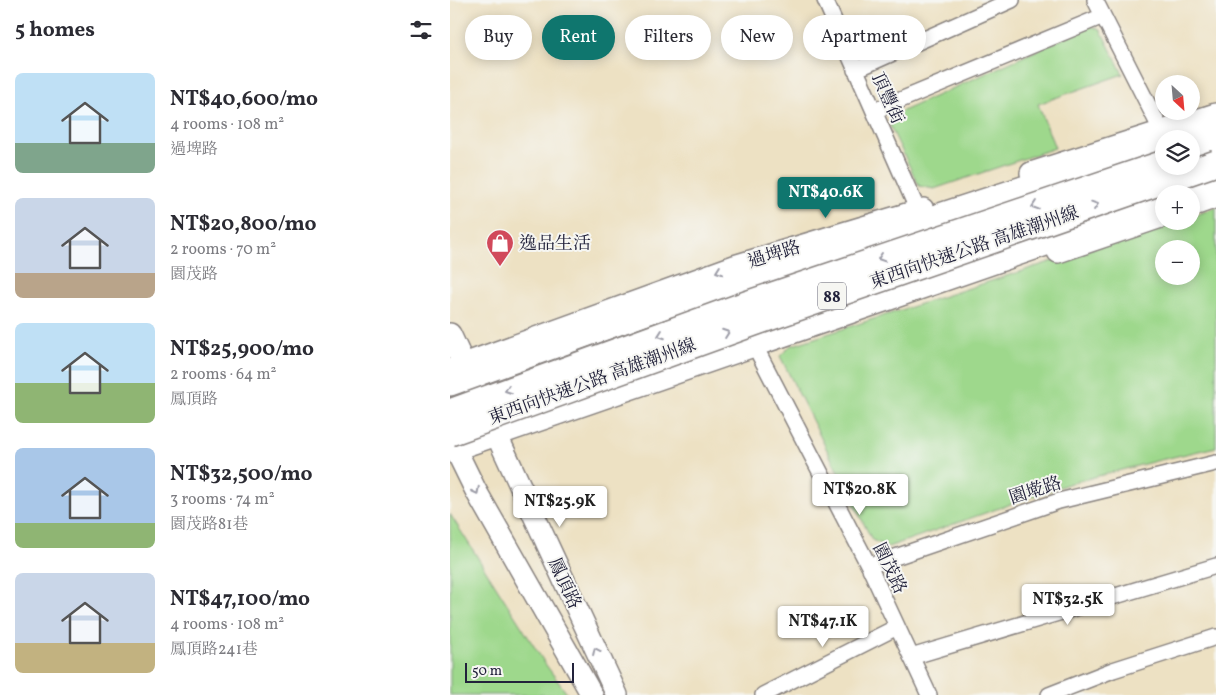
<!DOCTYPE html>
<meta charset="utf-8">
<style>
:root{--surface:#fff;--page:#f2f2f3;--text:#2b2b33;--muted:#7c7c81;--accent:#0f766e}
body{margin:0;font-family:Vollkorn,"Noto Serif TC",serif;background:var(--page);color:var(--text);height:100vh;display:flex;flex-direction:column;font-size:19px;white-space:nowrap}
*{box-sizing:border-box;margin:0}
p{font-size:16px;color:var(--muted)}
.icon{flex:none;width:28px;height:28px;fill:none;stroke:currentColor;stroke-width:2;stroke-linecap:round;stroke-linejoin:round}
.map{position:relative;flex:1;overflow:hidden}
.side{display:flex;flex-direction:column;background:var(--surface);width:450px}
.side>*{flex:none}
.hud{position:absolute;left:15px;top:15px;width:475px;height:45px;display:flex;gap:10px}
.needle{width:32px;rotate:154deg}
.fabs{position:absolute;left:705px;top:75px;display:grid;gap:10px}
.fabs a{display:grid;place-items:center;width:45px;height:45px;border-radius:50%;background:var(--surface);box-shadow:0 2px 12px #0003;font-size:25px}
.scale{position:absolute;left:15px;bottom:12px;width:109px;box-sizing:border-box;padding-left:5px;border:2px solid #22223b;border-top:0;font-size:14px;line-height:18px;white-space:nowrap;color:#22223b;-webkit-text-stroke:4px #f6f6f2;paint-order:stroke}
.price{position:absolute;translate:-50% -42px;padding:0 11px;border-radius:5px;background:#fff;color:#222;font-size:16px;line-height:32px;filter:drop-shadow(0 1px 2px #0008)}
.price::after{content:'';position:absolute;left:50%;top:30px;width:15px;height:11px;margin-left:-8px;background:inherit;clip-path:polygon(0 0,100% 0,50% 100%)}
.price.current{background:var(--accent);color:#fff}
ul{padding:0;list-style:none}
li{display:flex;align-items:center;gap:15px;height:125px;padding:0 15px}
li span{display:grid;place-items:center;flex:none;width:140px;height:100px;border-radius:8px;color:#555}
li>.icon{margin-inline-start:auto}
span .icon{width:60px;height:60px;fill:#fffc;stroke-width:1}
li b{font-size:21px}
h2{display:flex;justify-content:space-between;align-items:center;height:60px;padding:0 15px;font-size:21px}
.pill{padding:0 18px;border-radius:22px;background:var(--surface);box-shadow:0 2px 12px #0003;font-size:18px;line-height:45px}
.pill.current{background:var(--accent);color:#fff}
main{display:flex;flex:1;min-height:0}
.map>svg:first-child{display:block}
</style>
<main>
<section class="side">
<h2>5 homes<svg class="icon" aria-label="filters" viewBox="0 0 24 24"><path d="M4 7h16M4 17h16"/><circle cx="9" cy="7" r="2"/><circle cx="15" cy="17" r="2"/></svg></h2>
<ul>
<li><span style="background:linear-gradient(#bfe0f5 70%,#7fa58c 0)"><svg class="icon" aria-label="home" viewBox="0 0 24 24"><path d="M3 11l9-7 9 7M6 9v11h12V9"/></svg></span><div><b>NT$40,600/mo</b><p>4 rooms · 108 m²</p><p>過埤路</p></div></li>
<li><span style="background:linear-gradient(#c9d6e8 75%,#b9a48a 0)"><svg class="icon" aria-label="home" viewBox="0 0 24 24"><path d="M3 11l9-7 9 7M6 9v11h12V9"/></svg></span><div><b>NT$20,800/mo</b><p>2 rooms · 70 m²</p><p>園茂路</p></div></li>
<li><span style="background:linear-gradient(#bfe0f5 60%,#8fb573 0)"><svg class="icon" aria-label="home" viewBox="0 0 24 24"><path d="M3 11l9-7 9 7M6 9v11h12V9"/></svg></span><div><b>NT$25,900/mo</b><p>2 rooms · 64 m²</p><p>鳳頂路</p></div></li>
<li><span style="background:linear-gradient(#a9c7e8 75%,#8fb573 0)"><svg class="icon" aria-label="home" viewBox="0 0 24 24"><path d="M3 11l9-7 9 7M6 9v11h12V9"/></svg></span><div><b>NT$32,500/mo</b><p>3 rooms · 74 m²</p><p>園茂路81巷</p></div></li>
<li><span style="background:linear-gradient(#c9d6e8 70%,#c2b280 0)"><svg class="icon" aria-label="home" viewBox="0 0 24 24"><path d="M3 11l9-7 9 7M6 9v11h12V9"/></svg></span><div><b>NT$47,100/mo</b><p>4 rooms · 108 m²</p><p>鳳頂路241巷</p></div></li>
</ul>
</section>
<div class="map">
<svg width="766" height="695" viewBox="0 0 766 695">
<rect width="100%" height="100%" fill="#f6f6f2"/>
<filter id="ink" filterUnits="userSpaceOnUse"><feTurbulence type="fractalNoise" baseFrequency=".02" numOctaves="2"/><feDisplacementMap in="SourceGraphic" scale="10" xChannelSelector="R" yChannelSelector="G"/><feConvolveMatrix kernelMatrix="1 2 1 2 8 2 1 2 1" color-interpolation-filters="sRGB"/></filter>
<filter id="wash" filterUnits="userSpaceOnUse"><feTurbulence type="fractalNoise" baseFrequency=".0096" numOctaves="4" result="noise"/><feDisplacementMap in="SourceGraphic" scale="20" xChannelSelector="R" yChannelSelector="G"/><feGaussianBlur stdDeviation="1.12" result="paint"/><feColorMatrix in="noise" values="0 0 0 0 0 0 0 0 0 0 0 0 0 0 0 0 0 1.4 0 .05"/><feComposite in="paint" operator="in"/></filter>
<g filter="url(#wash)">
<rect width="100%" height="100%" fill="#ede1c3"/>
<path fill="#9ed88c" stroke="#607d64" fill-rule="evenodd" d="M 641,26 L 650,29 L 673,74 L 588,104 L 605,148 L 484,189 L 469,186 L 440,126 L 448,113 Z
M 766,207 L 766,447 L 706,461 L 621,483 L 438,547 L 422,540 L 330,356 L 340,346 L 727,221 L 741,221 L 741,217 ZM 714,249 L 741,249 L 741,276 L 714,276 Z
M 0,514 L 96,665 L 118,695 L 0,695 Z"/>
</g>
<g filter="url(#ink)">
<g fill="none" stroke-linecap="round" stroke-linejoin="round">
<g stroke="#88827f" stroke-width="18">
<path id="minor" d="M 375,0 L 468,211
M 645,0 L 711,130
M 405,70 L 562,0
M 424,111 L 653,16
M 308,352 L 419,566 L 479,695
M 419,566 L 609,501 L 766,463
M 461,657 L 766,566
M 313,695 L 447,627
M 599,695 L 663,670 L 766,637"/>
</g>
<g stroke="#88827f" stroke-width="24">
<path id="secondary" d="M 581,173 L 766,114
M 741,206 L 766,197
M 608,252 L 714,216
M 0,334 L 167,695
M 0,369 L 284,266 L 473,209
M 0,438 L 26,491 L 142,695"/>
</g>
<g stroke="#88827f" stroke-width="28">
<path id="trunk" d="M 727,139 L 766,126
M 741,153 L 766,145
M 736,194 L 766,183
M 0,383 L 202,310 L 714,143
M 0,449 L 714,202"/>
</g>
<use href="#minor" stroke="#fff" stroke-width="15"/>
<use href="#secondary" stroke="#fff" stroke-width="21"/>
<use href="#trunk" stroke="#fff" stroke-width="25"/>
<g stroke="#88827f" stroke-width="28" stroke-linecap="butt">
<path id="trunk-bridge" d="M 0,412 L 299,303 L 714,163
M 0,433 L 307,322 L 766,163"/>
</g>
<use href="#trunk-bridge" stroke="#fff" stroke-width="25"/>
</g>
<defs><path id="oneway-chevron" d="M-2-3.5L2.5 0L-2 3.5" fill="none" stroke-width="1.6" stroke-linecap="round" stroke-linejoin="round" transform="scale(1.25)"/></defs>
<g stroke="#9c9ca7">
<use href="#oneway-chevron" transform="translate(645 205) rotate(-19)"/>
<use href="#oneway-chevron" transform="translate(585 206) rotate(161)"/>
<use href="#oneway-chevron" transform="translate(431 258) rotate(161)"/>
<use href="#oneway-chevron" transform="translate(269 271) rotate(160)"/>
<use href="#oneway-chevron" transform="translate(276 333) rotate(-20)"/>
<use href="#oneway-chevron" transform="translate(211 335) rotate(160)"/>
<use href="#oneway-chevron" transform="translate(58 390) rotate(160)"/>
<use href="#oneway-chevron" transform="translate(26 491) rotate(63)"/>
<use href="#oneway-chevron" transform="translate(146 651) rotate(-115)"/>
</g>
</g>
<defs>
<g id="shop-pin" transform="scale(1.4375)"><path d="M0 17L-7.5 6A9.5 9.5 0 1 1 7.5 6Z" fill="#d1495b" stroke="#f6f6f2"/><path d="M-5-2.5h2.3a2.7 3.5 0 0 1 5.4 0H5L5.5 6h-11ZM-1.5-2.5h3a1.5 2.3 0 0 0-3 0Z" fill="#fff"/></g>
</defs>
<g fill-rule="evenodd">
<use href="#shop-pin" x="50" y="243"/>
</g>
<g text-anchor="middle" stroke-width="4" stroke-linejoin="round" paint-order="stroke">
<rect fill="#f6f6f2" stroke="#626272" stroke-width="1" x="368" y="282.5" width="28" height="27" rx="4"/>
<g font-size="16" font-weight="bold" fill="#22223b">
<text x="382" y="302">88</text>
</g>
<g font-size="18" fill="#22223b" stroke="#f6f6f2">
<text transform="translate(438 98) rotate(66)" y="6">頂豐街</text>
<text transform="translate(524 247) rotate(-19)" y="6">東西向快速公路 高雄潮州線</text>
<text transform="translate(324 254) rotate(-17)" y="6">過埤路</text>
<text transform="translate(142 381) rotate(-20)" y="6">東西向快速公路 高雄潮州線</text>
<text transform="translate(585 490) rotate(-18)" y="6">園墘路</text>
<text transform="translate(440 568) rotate(64)" y="6">園茂路</text>
<text transform="translate(115 583) rotate(65)" y="6">鳳頂路</text>
</g>
<g font-size="18" fill="#22223b" stroke="#f6f6f2" text-anchor="start">
<text x="69" y="249">逸品生活</text>
</g>
</g>
</svg>
<div class="fabs">
<a><svg class="needle" viewBox="-14 -14 28 28"><path d="M0-13l5 13h-10z" fill="#e53935"/><path d="M0 13l5-13h-10z" fill="#7c7c81"/></svg></a>
<a><svg class="icon" aria-label="layers" viewBox="0 0 24 24"><path d="M12 4l9 5-9 5-9-5zM3 14l9 5 9-5"/></svg></a>
<a>+</a>
<a>−</a>
</div>
<div class="scale">50 m</div>
<b class="price current" style="left:376px;top:219px">NT$40.6K</b>
<b class="price" style="left:410px;top:516px">NT$20.8K</b>
<b class="price" style="left:110px;top:528px">NT$25.9K</b>
<b class="price" style="left:618px;top:626px">NT$32.5K</b>
<b class="price" style="left:373px;top:648px">NT$47.1K</b>
<div class="hud">
<a class="pill">Buy</a>
<a class="pill current">Rent</a>
<a class="pill">Filters</a>
<a class="pill">New</a>
<a class="pill">Apartment</a>
</div>
</div>
</main>
